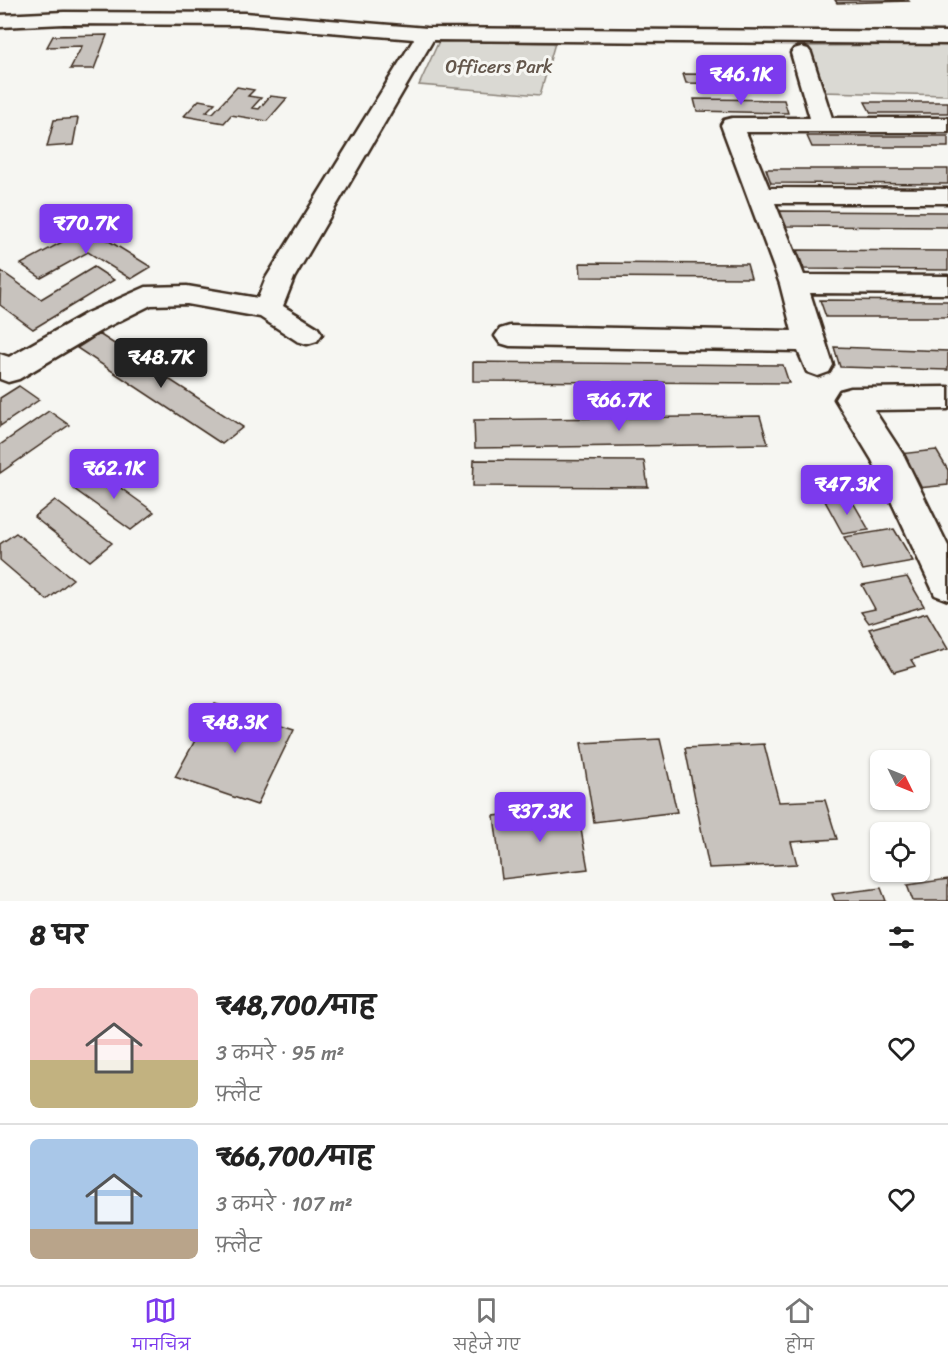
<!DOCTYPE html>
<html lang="hi">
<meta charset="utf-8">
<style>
:root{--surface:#fff;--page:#f2f2f2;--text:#222;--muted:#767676;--line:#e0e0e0;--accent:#7c3aed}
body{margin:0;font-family:Sriracha,"Playpen Sans Deva",sans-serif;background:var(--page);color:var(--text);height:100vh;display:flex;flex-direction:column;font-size:22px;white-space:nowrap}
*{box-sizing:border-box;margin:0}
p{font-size:20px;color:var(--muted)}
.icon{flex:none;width:33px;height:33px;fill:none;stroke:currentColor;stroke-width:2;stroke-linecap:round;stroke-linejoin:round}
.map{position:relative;height:901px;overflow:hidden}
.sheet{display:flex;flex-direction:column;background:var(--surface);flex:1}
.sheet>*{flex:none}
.needle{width:39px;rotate:133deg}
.fabs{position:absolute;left:870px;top:750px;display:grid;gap:12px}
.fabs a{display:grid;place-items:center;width:60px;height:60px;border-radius:9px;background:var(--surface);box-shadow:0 2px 4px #0004;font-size:30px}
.price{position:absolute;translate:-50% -51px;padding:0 14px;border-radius:6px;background:var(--accent);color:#fff;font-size:20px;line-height:39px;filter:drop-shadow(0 2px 3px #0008)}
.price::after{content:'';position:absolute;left:50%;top:36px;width:18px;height:14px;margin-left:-9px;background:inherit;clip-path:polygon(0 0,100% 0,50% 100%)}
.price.on{background:#222;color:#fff}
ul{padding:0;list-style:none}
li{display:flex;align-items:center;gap:18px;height:150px;padding:0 30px}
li+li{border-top:2px solid var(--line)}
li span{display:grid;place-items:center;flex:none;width:168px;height:120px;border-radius:9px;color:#555}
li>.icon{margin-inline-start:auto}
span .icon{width:72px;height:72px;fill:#fffc;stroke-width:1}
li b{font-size:26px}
h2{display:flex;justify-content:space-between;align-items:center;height:72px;padding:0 30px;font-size:26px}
.tab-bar{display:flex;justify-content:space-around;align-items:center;height:84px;border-top:2px solid var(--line);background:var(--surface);font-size:16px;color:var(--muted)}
.tab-bar a{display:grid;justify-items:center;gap:3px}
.tab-bar .on{color:var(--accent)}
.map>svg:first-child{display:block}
</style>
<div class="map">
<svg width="948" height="901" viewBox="0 0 948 901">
<rect width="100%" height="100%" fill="#f6f6f2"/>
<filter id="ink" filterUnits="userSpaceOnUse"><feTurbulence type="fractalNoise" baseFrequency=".0167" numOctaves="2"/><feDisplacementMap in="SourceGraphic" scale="12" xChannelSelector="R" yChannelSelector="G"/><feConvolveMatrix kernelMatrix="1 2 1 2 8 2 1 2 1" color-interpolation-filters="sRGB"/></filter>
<g filter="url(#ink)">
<path fill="#dad9d3" stroke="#8a8278" stroke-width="1.5" d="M 439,41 L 555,43 L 540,95 L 419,85 Z
M 948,45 L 948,95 L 821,92 L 805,46 Z"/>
<path fill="#c8c3be" stroke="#3b2a1e" stroke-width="1.5" d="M 835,0 L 908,0 L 909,1 L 837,3 Z
M 107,35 L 94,69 L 70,69 L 82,46 L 47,47 L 53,36 Z
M 683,74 L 771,75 L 774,85 L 686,83 Z
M 237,87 L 254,90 L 248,96 L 261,98 L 252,108 L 259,109 L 270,96 L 287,98 L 267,121 L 231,115 L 224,123 L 184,116 L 199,100 L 215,103 L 206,112 L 213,113 Z
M 694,99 L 784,100 L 788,113 L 697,111 Z
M 865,102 L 948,102 L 948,113 L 871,113 Z
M 78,118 L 73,145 L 47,147 L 54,120 Z
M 807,136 L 948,136 L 948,147 L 812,147 Z
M 766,169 L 948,169 L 948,184 L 771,183 Z
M 777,211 L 948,212 L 948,227 L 783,226 Z
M 88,228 L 151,267 L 131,279 L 88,252 L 41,278 L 21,264 Z
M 797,250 L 948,251 L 948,270 L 804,269 Z
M 580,263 L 747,264 L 751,278 L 581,277 Z
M 94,267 L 114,280 L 33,329 L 0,305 L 1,271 L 41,299 Z
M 820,300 L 948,301 L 948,317 L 826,317 Z
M 99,334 L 243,427 L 222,444 L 77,348 Z
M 834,347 L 948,351 L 948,370 L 840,367 Z
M 473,362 L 783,365 L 789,383 L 473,381 Z
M 19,386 L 39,400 L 0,426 L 0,398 Z
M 49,411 L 69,425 L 0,473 L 0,445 Z
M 760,416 L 768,444 L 475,448 L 474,420 Z
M 936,450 L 948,470 L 948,485 L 918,488 L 899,454 Z
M 474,460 L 644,461 L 648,487 L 473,486 Z
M 97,471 L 154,512 L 131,530 L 74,489 Z
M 850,497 L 869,530 L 843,534 L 825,501 Z
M 55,500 L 112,543 L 90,561 L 34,517 Z
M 894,529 L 913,561 L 863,570 L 844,537 Z
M 16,533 L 73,579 L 47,600 L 0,560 L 0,544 Z
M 907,577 L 924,606 L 869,623 L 861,612 L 875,609 L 862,585 Z
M 927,613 L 948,649 L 911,660 L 915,666 L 894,672 L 869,629 Z
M 215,704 L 294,729 L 257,805 L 175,777 Z
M 660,739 L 677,812 L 594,822 L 581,743 Z
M 764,744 L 779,802 L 825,800 L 837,839 L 791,842 L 797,864 L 709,868 L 685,748 Z
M 577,807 L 588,869 L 502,879 L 494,816 Z
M 948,879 L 948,901 L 913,901 L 907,885 Z
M 881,888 L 886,901 L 835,901 L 832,894 Z"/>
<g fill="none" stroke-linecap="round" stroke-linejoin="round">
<g stroke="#3b2a1e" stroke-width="5">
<path id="minor" d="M 64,12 L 245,13 L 427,28 L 948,32 L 948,44 L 433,40 L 294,278 L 283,306 L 317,327 L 322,334 L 317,341 L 307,344 L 297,341 L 260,317 L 187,304 L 151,305 L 107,327 L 19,379 L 8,382 L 0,379 L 0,354 L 9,357 L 87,313 L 146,287 L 187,286 L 258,298 L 266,278 L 414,39 L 245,25 L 64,24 L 0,27 L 0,15 Z
M 801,47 L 808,49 L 811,53 L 832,118 L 948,118 L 948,132 L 746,132 L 769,188 L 948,189 L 948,203 L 775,203 L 804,275 L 948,276 L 948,294 L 810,293 L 833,365 L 829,372 L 818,376 L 807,372 L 798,351 L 510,346 L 500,343 L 495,336 L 500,329 L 510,326 L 792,331 L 780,284 L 721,125 L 724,120 L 732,118 L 810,118 L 791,53 L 794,49 Z
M 948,387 L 948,409 L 874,410 L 904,456 L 948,546 L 948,600 L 935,595 L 872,460 L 835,399 L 840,391 L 851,388 Z"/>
</g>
<use href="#minor" fill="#f6f6f2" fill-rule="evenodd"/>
</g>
</g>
<g text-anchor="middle" stroke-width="6" stroke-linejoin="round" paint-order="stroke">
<g font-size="18" fill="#63564b" stroke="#f6f6f2">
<text x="499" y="73">Officers Park</text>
</g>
</g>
</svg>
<div class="fabs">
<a><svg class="needle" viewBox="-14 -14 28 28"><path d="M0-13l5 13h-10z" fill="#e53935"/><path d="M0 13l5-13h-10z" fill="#767676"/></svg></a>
<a><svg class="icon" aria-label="locate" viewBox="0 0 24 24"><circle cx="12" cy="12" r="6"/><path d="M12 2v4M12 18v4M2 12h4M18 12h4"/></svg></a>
</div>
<b class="price" style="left:741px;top:106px">₹46.1K</b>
<b class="price" style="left:86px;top:255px">₹70.7K</b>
<b class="price on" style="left:161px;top:389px">₹48.7K</b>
<b class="price" style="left:619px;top:432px">₹66.7K</b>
<b class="price" style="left:114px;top:500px">₹62.1K</b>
<b class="price" style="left:847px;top:516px">₹47.3K</b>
<b class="price" style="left:235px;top:754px">₹48.3K</b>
<b class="price" style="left:540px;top:843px">₹37.3K</b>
</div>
<section class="sheet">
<h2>8 घर<svg class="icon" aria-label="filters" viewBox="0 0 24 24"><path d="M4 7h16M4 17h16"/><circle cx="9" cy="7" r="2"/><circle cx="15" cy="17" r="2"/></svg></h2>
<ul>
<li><span style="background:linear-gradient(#f6c9c9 60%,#c2b280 0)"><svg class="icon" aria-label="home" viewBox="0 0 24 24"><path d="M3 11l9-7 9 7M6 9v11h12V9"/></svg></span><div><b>₹48,700/माह</b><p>3 कमरे · 95 m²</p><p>फ़्लैट</p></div><svg class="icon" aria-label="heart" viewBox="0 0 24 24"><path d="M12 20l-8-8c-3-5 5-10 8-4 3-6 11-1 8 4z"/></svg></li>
<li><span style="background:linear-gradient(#a9c7e8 75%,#b9a48a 0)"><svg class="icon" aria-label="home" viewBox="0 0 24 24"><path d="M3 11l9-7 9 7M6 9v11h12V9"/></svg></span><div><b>₹66,700/माह</b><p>3 कमरे · 107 m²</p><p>फ़्लैट</p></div><svg class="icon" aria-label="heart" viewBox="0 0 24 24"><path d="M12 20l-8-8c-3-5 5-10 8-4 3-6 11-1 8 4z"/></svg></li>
</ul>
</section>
<nav class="tab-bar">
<a class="on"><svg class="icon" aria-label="map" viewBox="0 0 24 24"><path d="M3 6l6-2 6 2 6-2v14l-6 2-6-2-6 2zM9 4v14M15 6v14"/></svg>मानचित्र</a>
<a><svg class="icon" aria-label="saved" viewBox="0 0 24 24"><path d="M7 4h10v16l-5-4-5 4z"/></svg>सहेजे गए</a>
<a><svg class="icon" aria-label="home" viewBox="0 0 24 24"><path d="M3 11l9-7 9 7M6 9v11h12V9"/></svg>होम</a>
</nav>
